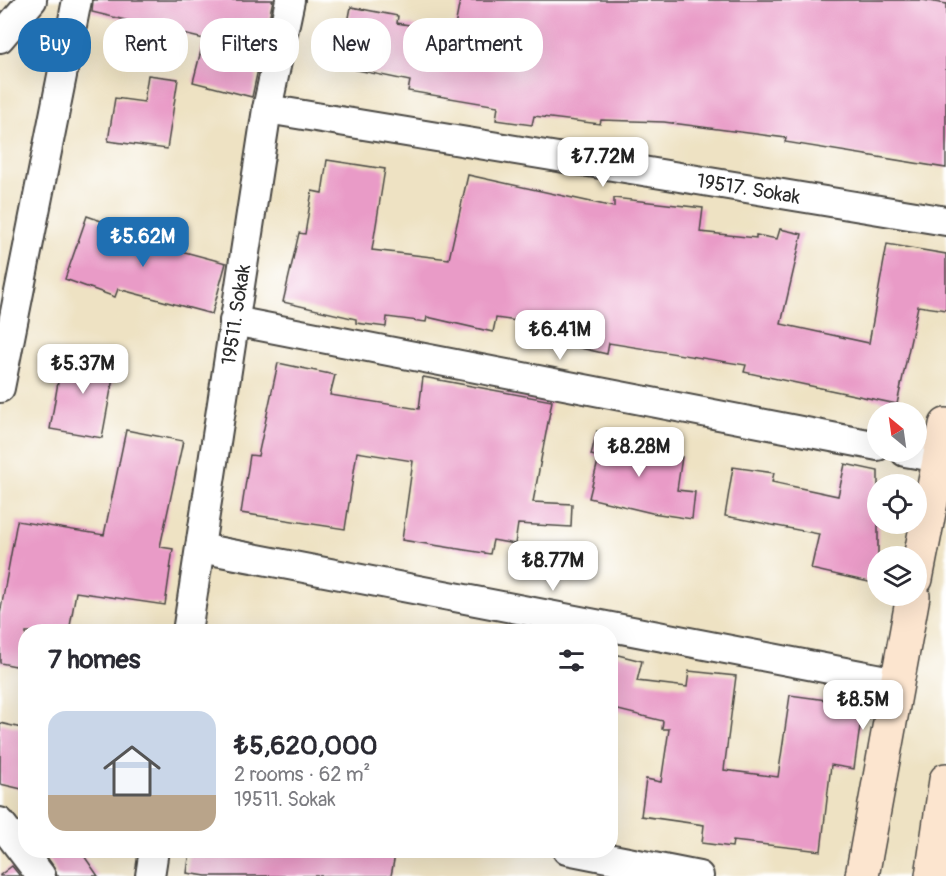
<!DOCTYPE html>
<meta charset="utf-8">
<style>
:root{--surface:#fff;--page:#f2f2f3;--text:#2b2b33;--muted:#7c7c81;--accent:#1f6fb2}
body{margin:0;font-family:Pangolin,sans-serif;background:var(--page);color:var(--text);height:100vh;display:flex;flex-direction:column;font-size:22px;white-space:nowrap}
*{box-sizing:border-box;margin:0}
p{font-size:20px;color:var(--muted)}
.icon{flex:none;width:33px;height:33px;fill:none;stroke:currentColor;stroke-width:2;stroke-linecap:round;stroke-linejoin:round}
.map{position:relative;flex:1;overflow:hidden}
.panel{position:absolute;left:18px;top:624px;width:600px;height:234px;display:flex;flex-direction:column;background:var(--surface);border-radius:24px;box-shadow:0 6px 24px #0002}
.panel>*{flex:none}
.banner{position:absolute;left:18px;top:18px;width:600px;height:54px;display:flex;gap:12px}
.needle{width:39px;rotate:331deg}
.buttons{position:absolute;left:867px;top:402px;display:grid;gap:12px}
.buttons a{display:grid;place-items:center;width:60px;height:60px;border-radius:50%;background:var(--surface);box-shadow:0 6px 24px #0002;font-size:30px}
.price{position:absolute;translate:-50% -51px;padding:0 14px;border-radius:12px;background:#fff;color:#222;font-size:20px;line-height:39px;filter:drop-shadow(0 2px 3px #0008)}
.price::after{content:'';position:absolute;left:50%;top:36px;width:18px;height:14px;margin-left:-9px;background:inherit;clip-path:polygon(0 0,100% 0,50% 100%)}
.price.selected{background:var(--accent);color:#fff}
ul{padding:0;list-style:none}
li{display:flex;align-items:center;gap:18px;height:150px;padding:0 30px}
li span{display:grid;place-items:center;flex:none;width:168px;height:120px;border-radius:18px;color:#555}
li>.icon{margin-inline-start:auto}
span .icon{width:72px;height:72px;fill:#fffc;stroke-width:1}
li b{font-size:26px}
h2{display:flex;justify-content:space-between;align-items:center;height:72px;padding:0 30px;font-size:26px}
.pill{padding:0 21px;border-radius:24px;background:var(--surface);box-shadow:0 6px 24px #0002;font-size:21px;line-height:54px}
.pill.selected{background:var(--accent);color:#fff}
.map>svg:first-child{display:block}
</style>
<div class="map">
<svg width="946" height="876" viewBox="0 0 946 876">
<rect width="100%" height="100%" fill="#fff"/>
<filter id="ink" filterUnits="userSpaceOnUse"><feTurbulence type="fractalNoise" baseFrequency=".0167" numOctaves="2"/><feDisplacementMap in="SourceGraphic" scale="12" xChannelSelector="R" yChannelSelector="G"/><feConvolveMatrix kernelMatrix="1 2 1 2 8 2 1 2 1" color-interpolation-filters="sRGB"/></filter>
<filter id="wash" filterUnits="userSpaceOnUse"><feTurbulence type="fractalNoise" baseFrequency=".008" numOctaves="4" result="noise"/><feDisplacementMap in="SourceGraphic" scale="24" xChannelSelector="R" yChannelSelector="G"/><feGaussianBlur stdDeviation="1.35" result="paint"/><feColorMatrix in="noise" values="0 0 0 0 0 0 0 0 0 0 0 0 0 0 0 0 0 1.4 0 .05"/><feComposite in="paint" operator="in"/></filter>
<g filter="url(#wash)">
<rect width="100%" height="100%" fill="#eee2c3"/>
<g id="blocks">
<path fill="#e99bc7" d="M 93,0 L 273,0 L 252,97 L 193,82 L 204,39 L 92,12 Z
M 460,0 L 923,0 L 946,4 L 946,168 L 785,142 L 786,138 L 664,122 L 601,120 L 600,124 L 534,116 L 532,125 L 496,120 L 498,106 L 408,91 L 410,81 L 333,65 L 339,38 L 345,39 L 351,7 L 398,16 L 397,23 L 454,32 Z
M 148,75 L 178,79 L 167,149 L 108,141 L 115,98 L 144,102 Z
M 327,160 L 385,169 L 372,250 L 449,259 L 468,175 L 614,207 L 614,198 L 703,208 L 700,232 L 756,238 L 756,235 L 777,239 L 780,229 L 802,234 L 781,324 L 869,343 L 887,244 L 946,254 L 946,310 L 918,306 L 897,404 L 744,372 L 746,365 L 609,343 L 607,354 L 563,344 L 567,328 L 496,318 L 493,332 L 427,317 L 426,322 L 387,317 L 386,327 L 356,323 L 356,319 L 283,302 L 299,233 L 305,234 L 312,191 L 322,193 Z
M 87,216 L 138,234 L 136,239 L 226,263 L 212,314 L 118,289 L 115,297 L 65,279 Z
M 63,353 L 116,362 L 102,438 L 50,429 Z
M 278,363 L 335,375 L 330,395 L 419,409 L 423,377 L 552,401 L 533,502 L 572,504 L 571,527 L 518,524 L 515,544 L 493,540 L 490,554 L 402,540 L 413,461 L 357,452 L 345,529 L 241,513 L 250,455 L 258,456 Z
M 126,430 L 183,441 L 160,547 L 173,549 L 165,605 L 76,592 L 69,632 L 26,632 L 26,668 L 0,663 L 0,614 L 17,521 L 104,535 Z
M 597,431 L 652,444 L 650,453 L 682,457 L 677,490 L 695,492 L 692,519 L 652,513 L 589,498 L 599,457 L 591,455 Z
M 845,464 L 878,471 L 878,584 L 811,569 L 819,534 L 725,516 L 733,467 L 774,473 L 772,482 L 838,496 Z
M 610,653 L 642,661 L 637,681 L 687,687 L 689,671 L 736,676 L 724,770 L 778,777 L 790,695 L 863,705 L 854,769 L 831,765 L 821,851 L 733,841 L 732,847 L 702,843 L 704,825 L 641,816 L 646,779 L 661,782 L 669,729 L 662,729 L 663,721 L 610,708 Z
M 0,723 L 26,729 L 26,790 L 0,784 Z
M 42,850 L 80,850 L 98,876 L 57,876 L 54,867 Z
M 190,850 L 370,850 L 395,855 L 391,876 L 206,876 L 187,873 Z
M 12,866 L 20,876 L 0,876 L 0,875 Z"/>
</g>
</g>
<g filter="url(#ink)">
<use href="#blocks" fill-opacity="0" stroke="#484642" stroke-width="1.5"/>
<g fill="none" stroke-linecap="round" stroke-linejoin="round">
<g stroke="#484642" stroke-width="32">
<g id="street">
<path d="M 0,38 L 32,0"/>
<path id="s1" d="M 267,109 L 946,221"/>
<path d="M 234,321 L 878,446"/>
<path d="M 0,388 L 77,0"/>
<path d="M 905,452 L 940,458"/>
<path d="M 200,548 L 897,682"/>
<path id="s2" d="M 187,632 L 267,109 L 290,0"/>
<path d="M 0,822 L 41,876"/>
<path d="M 567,850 L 699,876"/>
<path d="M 150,876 L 154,850"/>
</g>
</g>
<g stroke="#484642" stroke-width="36">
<path id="secondary" d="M 916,579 L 946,425
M 862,876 L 913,596
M 932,876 L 946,780"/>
</g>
<use href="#street" stroke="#fff" stroke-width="28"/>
<use href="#secondary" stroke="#fce5cf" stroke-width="33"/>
</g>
</g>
<g text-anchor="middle" stroke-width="6" stroke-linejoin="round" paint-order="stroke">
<g font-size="20" fill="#2b2b2b" stroke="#fff">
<text dy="7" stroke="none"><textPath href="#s1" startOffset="488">19517. Sokak</textPath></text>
<text dy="7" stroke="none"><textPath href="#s2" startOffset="321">19511. Sokak</textPath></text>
</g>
</g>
</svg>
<div class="buttons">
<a><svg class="needle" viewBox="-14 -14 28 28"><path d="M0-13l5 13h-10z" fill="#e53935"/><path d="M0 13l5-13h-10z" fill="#7c7c81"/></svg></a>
<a><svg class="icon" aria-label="locate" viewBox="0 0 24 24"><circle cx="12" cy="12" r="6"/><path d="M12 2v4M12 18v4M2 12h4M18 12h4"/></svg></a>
<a><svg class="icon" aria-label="layers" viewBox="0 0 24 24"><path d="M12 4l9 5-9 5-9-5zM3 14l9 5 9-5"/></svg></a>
</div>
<b class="price" style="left:603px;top:188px">₺7.72M</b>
<b class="price selected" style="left:143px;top:268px">₺5.62M</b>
<b class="price" style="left:560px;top:361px">₺6.41M</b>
<b class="price" style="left:83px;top:395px">₺5.37M</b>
<b class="price" style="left:639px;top:478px">₺8.28M</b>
<b class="price" style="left:553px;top:592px">₺8.77M</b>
<b class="price" style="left:863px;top:731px">₺8.5M</b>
<div class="banner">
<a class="pill selected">Buy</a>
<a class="pill">Rent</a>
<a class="pill">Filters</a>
<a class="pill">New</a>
<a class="pill">Apartment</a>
</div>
<section class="panel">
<h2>7 homes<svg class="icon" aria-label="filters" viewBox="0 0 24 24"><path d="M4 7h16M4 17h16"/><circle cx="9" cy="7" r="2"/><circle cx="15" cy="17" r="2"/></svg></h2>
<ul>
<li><span style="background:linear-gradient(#c9d6e8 70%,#b9a48a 0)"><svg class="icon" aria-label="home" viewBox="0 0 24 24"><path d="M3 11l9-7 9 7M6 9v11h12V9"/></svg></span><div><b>₺5,620,000</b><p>2 rooms · 62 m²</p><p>19511. Sokak</p></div></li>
</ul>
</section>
</div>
